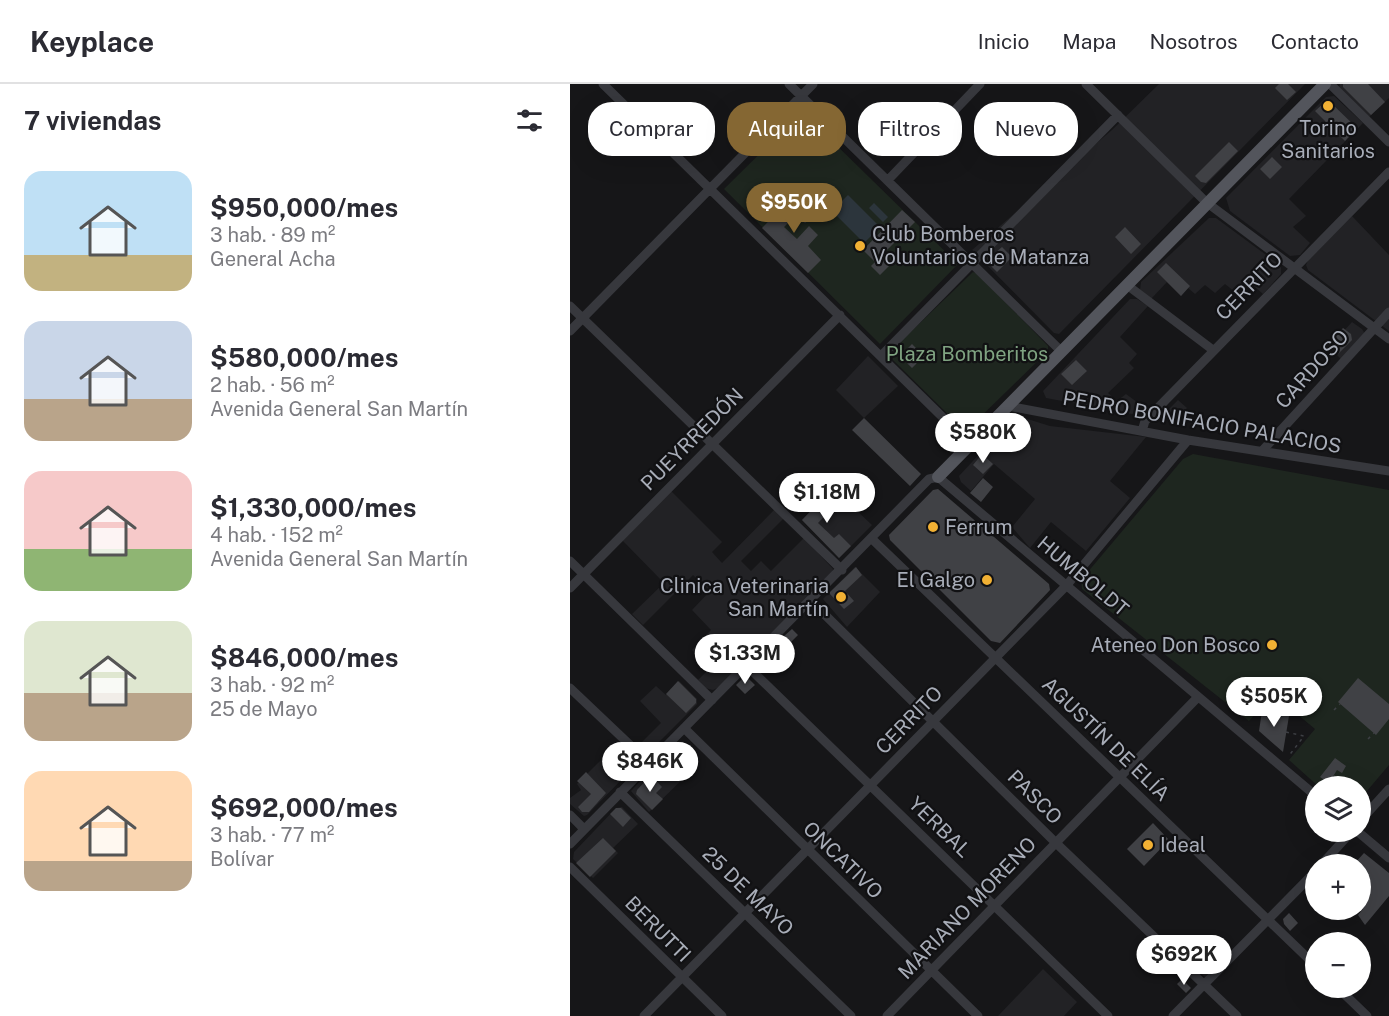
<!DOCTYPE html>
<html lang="es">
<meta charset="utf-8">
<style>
:root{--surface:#fff;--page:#f2f2f3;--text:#2b2b33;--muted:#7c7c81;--line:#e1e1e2;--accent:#856733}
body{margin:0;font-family:"Public Sans",sans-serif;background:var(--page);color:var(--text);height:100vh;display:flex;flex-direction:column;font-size:22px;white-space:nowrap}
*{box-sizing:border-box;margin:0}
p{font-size:20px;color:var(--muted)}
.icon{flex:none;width:33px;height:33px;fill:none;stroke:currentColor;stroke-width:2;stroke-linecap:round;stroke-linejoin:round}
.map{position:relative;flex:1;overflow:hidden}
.panel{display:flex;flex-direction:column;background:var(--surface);width:570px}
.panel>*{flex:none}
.hud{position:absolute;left:18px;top:18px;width:570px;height:54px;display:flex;gap:12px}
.buttons{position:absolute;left:735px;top:692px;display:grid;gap:12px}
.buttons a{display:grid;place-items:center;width:66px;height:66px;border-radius:50%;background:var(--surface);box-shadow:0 6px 24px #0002;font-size:30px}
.price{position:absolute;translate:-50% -51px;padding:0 14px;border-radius:21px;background:#fff;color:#222;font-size:20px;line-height:39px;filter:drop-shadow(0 2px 3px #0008)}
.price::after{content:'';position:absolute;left:50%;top:36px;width:18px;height:14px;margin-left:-9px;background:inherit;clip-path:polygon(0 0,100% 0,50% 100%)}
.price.selected{background:var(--accent);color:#fff}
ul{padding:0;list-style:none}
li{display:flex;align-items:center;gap:18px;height:150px;padding:0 24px}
li span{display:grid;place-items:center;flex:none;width:168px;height:120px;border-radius:18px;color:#555}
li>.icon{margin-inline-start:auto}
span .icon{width:72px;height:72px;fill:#fffc;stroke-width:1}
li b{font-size:26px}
h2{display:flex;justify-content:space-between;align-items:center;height:72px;padding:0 24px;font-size:26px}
.chip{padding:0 21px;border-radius:24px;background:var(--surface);box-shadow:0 6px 24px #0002;font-size:21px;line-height:54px}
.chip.selected{background:var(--accent);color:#fff}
header{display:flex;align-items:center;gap:36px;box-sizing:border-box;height:84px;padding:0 30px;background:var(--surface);border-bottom:2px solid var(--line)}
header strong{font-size:28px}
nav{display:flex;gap:33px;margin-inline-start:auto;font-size:21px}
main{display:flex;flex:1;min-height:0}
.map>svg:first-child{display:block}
</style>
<header>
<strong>Keyplace</strong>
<nav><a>Inicio</a><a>Mapa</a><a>Nosotros</a><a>Contacto</a></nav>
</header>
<main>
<section class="panel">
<h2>7 viviendas<svg class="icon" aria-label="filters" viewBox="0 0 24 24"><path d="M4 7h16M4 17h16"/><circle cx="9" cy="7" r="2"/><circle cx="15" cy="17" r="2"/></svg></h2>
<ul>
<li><span style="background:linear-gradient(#bfe0f5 70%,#c2b280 0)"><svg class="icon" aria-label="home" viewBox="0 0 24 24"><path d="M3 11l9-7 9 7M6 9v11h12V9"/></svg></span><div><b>$950,000/mes</b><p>3 hab. · 89 m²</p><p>General Acha</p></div></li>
<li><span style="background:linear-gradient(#c9d6e8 65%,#b9a48a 0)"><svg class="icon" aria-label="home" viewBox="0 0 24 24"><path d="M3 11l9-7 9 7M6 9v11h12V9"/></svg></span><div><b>$580,000/mes</b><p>2 hab. · 56 m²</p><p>Avenida General San Martín</p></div></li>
<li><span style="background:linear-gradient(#f6c9c9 65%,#8fb573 0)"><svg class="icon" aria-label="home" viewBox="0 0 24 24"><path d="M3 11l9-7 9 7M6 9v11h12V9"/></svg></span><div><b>$1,330,000/mes</b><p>4 hab. · 152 m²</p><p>Avenida General San Martín</p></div></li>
<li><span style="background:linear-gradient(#dfe7d0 60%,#b9a48a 0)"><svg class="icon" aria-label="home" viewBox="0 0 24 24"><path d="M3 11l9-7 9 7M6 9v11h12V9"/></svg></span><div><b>$846,000/mes</b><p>3 hab. · 92 m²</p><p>25 de Mayo</p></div></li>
<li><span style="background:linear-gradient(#ffd9b3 75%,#b9a48a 0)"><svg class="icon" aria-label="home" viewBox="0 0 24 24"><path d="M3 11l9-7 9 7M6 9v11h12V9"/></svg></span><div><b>$692,000/mes</b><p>3 hab. · 77 m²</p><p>Bolívar</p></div></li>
</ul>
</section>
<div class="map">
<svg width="819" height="932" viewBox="0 0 819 932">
<rect width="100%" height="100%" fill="#161618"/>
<path fill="#222225" d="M 589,0 L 735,0 L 489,250 L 484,249 L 402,166 L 542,46 Z
M 770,0 L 819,0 L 819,14 L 798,34 L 769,4 Z
M 764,12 L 793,39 L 719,115 L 736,132 L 723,143 L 740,159 L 730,171 L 720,172 L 660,127 L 656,114 L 756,13 Z
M 782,132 L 819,171 L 819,247 L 738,186 L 736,181 L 739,174 Z
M 639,134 L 646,134 L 707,179 L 711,182 L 711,190 L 693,210 L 677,196 L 665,208 L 655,200 L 645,209 L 635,201 L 625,210 L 618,204 L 611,212 L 597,198 L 581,215 L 570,206 L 571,198 Z
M 560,215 L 567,215 L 578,222 L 550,253 L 567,270 L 559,279 L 564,284 L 538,309 L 547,317 L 556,310 L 575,324 L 562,330 L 476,314 L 473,307 Z
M 782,238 L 792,245 L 795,250 L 771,275 L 759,263 Z
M 298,272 L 328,302 L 294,334 L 266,306 Z
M 608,316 L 617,324 L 603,337 L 597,336 L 594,330 Z
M 451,333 L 480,342 L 576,353 L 540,397 L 560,414 L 516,467 L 481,438 L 460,464 L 442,443 L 465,415 L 424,380 L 401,407 L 391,398 L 389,392 L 440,337 Z
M 263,404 L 302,441 L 269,474 L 232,436 Z
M 101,407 L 152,458 L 142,468 L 152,479 L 205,425 L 214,434 L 171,477 L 181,487 L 191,477 L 201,487 L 234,454 L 263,485 L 262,491 L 149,603 L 143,606 L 135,604 L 128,596 L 140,584 L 122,566 L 141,546 L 122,526 L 140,507 L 123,491 L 73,541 L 62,530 L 94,499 L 52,456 Z
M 285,483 L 310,508 L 277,543 L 253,515 Z
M 109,597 L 127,615 L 127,620 L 79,668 L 76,667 L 69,661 L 91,639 L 70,617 L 86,602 L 96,611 Z
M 102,662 L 123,685 L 79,728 L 61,707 Z
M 55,669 L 63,676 L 63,684 L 17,731 L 14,732 L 0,720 L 0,714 L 11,706 L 7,700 L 33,674 L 41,684 Z
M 52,723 L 68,740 L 43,764 L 48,769 L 23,794 L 3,775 L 4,768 L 46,724 Z
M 637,866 L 649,878 L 635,893 L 622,881 Z
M 473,885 L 507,918 L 494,932 L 428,932 Z"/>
<path fill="#1e261f" d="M 230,30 L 235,32 L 257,52 L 388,180 L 310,260 L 154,105 Z
M 403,188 L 408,190 L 478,262 L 478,267 L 397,346 L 393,345 L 323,276 L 323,265 Z
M 623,370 L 819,406 L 819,681 L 791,714 L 790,702 L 748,702 L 719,676 L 745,645 L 703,610 L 679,637 L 512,505 L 511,496 L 613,375 Z"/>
<path fill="#2c353c" d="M 278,111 L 310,143 L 294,159 L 262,127 Z
M 304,119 L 318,133 L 313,138 L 299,124 Z"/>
<path fill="#404145" d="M 709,0 L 718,0 L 726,8 L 717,16 L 705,4 Z
M 773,0 L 798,0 L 815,18 L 801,31 L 773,3 Z
M 755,18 L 760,18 L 787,44 L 775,57 L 745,27 Z
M 659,58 L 668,67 L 636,99 L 631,98 L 625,92 Z
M 702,73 L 712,83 L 700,95 L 690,85 Z
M 223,112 L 243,131 L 235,139 L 227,130 L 214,143 L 227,155 L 239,142 L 248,151 L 238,162 L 251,176 L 238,189 L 192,144 Z
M 332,126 L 345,138 L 313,170 L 322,179 L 310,191 L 301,182 L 305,178 L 293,166 Z
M 555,143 L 571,160 L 561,170 L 545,153 Z
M 432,163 L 442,173 L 427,188 L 420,181 L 428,172 L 425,169 Z
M 596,179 L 620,202 L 611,212 L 587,188 Z
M 773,244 L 781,250 L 782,256 L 768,270 L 758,260 Z
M 342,260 L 354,272 L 342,284 L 330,272 Z
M 506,276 L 517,287 L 502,301 L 491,290 Z
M 294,334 L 351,390 L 340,402 L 282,346 Z
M 412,370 L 423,380 L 413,390 L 403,381 Z
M 413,394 L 423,403 L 411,418 L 400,409 Z
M 263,404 L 272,414 L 248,439 L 264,454 L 269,450 L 281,462 L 269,474 L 232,436 Z
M 368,405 L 479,500 L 480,506 L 430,559 L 421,557 L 320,456 L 319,451 L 363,406 Z
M 286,483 L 292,491 L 275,507 L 284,517 L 274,525 L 259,509 Z
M 222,545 L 228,551 L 219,560 L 213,553 Z
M 173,594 L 178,594 L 185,601 L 175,610 L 166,601 Z
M 788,594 L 819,620 L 819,635 L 806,651 L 768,618 Z
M 108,597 L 126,615 L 126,619 L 116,629 L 96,610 Z
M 692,627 L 719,632 L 713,668 L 689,647 Z
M 105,666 L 123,685 L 116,692 L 97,674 Z
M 55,669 L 63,676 L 62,684 L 53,694 L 42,683 Z
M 765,674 L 776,682 L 772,689 L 767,686 L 759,699 L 750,693 Z
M 16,688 L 36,709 L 19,728 L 12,728 L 8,723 L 21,710 L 7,697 Z
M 81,691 L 92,703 L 86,709 L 93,715 L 82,726 L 66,710 L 67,706 Z
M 46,724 L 51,724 L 61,734 L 53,743 L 40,730 Z
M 583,739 L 599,756 L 574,782 L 557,765 Z
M 33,754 L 46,767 L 20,793 L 6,779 Z
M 794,769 L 819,789 L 819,812 L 795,841 L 788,831 L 793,825 L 790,822 L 790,780 L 784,780 Z
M 719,829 L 728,839 L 720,847 L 714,840 L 713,835 Z
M 634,872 L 638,875 L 641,872 L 647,877 L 635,890 L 625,882 Z
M 612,895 L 621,904 L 616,909 L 607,900 Z"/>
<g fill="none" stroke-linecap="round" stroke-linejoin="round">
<path stroke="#3d3f44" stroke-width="1.5" stroke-dasharray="3 4.5" stroke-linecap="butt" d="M 764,626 L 770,620
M 716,648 L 734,652 L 718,673
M 798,655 L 804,649
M 764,692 L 780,702"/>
<path stroke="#37383d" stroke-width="9" d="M 33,0 L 401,361
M 219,0 L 492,268
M 516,0 L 636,118 L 819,255
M 760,0 L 819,58
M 318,96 L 410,0
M 557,201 L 643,266
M 0,222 L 272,486
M 0,247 L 243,0
M 312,271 L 548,31
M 438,322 L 618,356 L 819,387
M 572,347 L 575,337 L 819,88
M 692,367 L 819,228
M 301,454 L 746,882
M 0,477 L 142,616
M 0,504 L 270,231
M 241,517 L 486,759 L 667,932
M 176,581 L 538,932
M 0,604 L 79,679
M 114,644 L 408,932
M 50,708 L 281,932
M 0,731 L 14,745
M 790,737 L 819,705
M 787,747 L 819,774
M 0,760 L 359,395 L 368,393 L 746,712
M 752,780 L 782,747
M 0,783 L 152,932
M 767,903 L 797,932
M 74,932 L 496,502 L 618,356
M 317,932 L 628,613
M 603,932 L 746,787"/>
<path stroke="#53555c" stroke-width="12" d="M 368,393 L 755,0"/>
</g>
<g fill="#f2b134" stroke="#111113" stroke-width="2">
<circle cx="758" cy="22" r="6"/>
<circle cx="290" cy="162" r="6"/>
<circle cx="363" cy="443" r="6"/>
<circle cx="417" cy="496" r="6"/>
<circle cx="271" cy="513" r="6"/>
<circle cx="702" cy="561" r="6"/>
<circle cx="578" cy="761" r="6"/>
</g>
<g text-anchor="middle" stroke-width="4.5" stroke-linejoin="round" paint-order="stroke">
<g font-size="20" fill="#a8adb8" stroke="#111113" text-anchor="start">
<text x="758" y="51" text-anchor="middle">Torino<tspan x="758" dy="23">Sanitarios</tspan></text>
<text x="302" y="157">Club Bomberos<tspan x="302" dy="23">Voluntarios de Matanza</tspan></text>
<text x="375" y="450">Ferrum</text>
<text x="405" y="503" text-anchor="end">El Galgo</text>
<text x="259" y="509" text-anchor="end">Clinica Veterinaria<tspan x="259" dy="23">San Martín</tspan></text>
<text x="690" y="568" text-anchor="end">Ateneo Don Bosco</text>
<text x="590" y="768">Ideal</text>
</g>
<g font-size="20" fill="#a8adb8" stroke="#111113">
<text transform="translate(679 202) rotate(-46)" y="7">CERRITO</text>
<text transform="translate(742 285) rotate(-48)" y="7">CARDOSO</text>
<text transform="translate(632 338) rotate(10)" y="7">PEDRO BONIFACIO PALACIOS</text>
<text transform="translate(122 355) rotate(-45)" y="7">PUEYRREDÓN</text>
<text transform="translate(513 492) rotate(40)" y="7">HUMBOLDT</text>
<text transform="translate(339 636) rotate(-46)" y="7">CERRITO</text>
<text transform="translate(536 655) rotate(44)" y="7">AGUSTÍN DE ELÍA</text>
<text transform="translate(465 713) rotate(45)" y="7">PASCO</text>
<text transform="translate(370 743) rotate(44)" y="7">YERBAL</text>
<text transform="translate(273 776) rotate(44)" y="7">ONCATIVO</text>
<text transform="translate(178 807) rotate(44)" y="7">25 DE MAYO</text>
<text transform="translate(397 824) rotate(-46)" y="7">MARIANO MORENO</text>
<text transform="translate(88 845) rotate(45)" y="7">BERUTTI</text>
</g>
<g font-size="20" fill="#7fa381" stroke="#111113">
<text x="397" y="277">Plaza Bomberitos</text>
</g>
</g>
</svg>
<div class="buttons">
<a><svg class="icon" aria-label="layers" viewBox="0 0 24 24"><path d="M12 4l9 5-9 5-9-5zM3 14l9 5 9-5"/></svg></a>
<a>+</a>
<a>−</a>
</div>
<b class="price selected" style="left:224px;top:150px">$950K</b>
<b class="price" style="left:413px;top:380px">$580K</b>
<b class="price" style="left:257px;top:440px">$1.18M</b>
<b class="price" style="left:175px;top:601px">$1.33M</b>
<b class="price" style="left:704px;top:644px">$505K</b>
<b class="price" style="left:80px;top:709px">$846K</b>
<b class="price" style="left:614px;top:902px">$692K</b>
<div class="hud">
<a class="chip">Comprar</a>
<a class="chip selected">Alquilar</a>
<a class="chip">Filtros</a>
<a class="chip">Nuevo</a>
</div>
</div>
</main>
